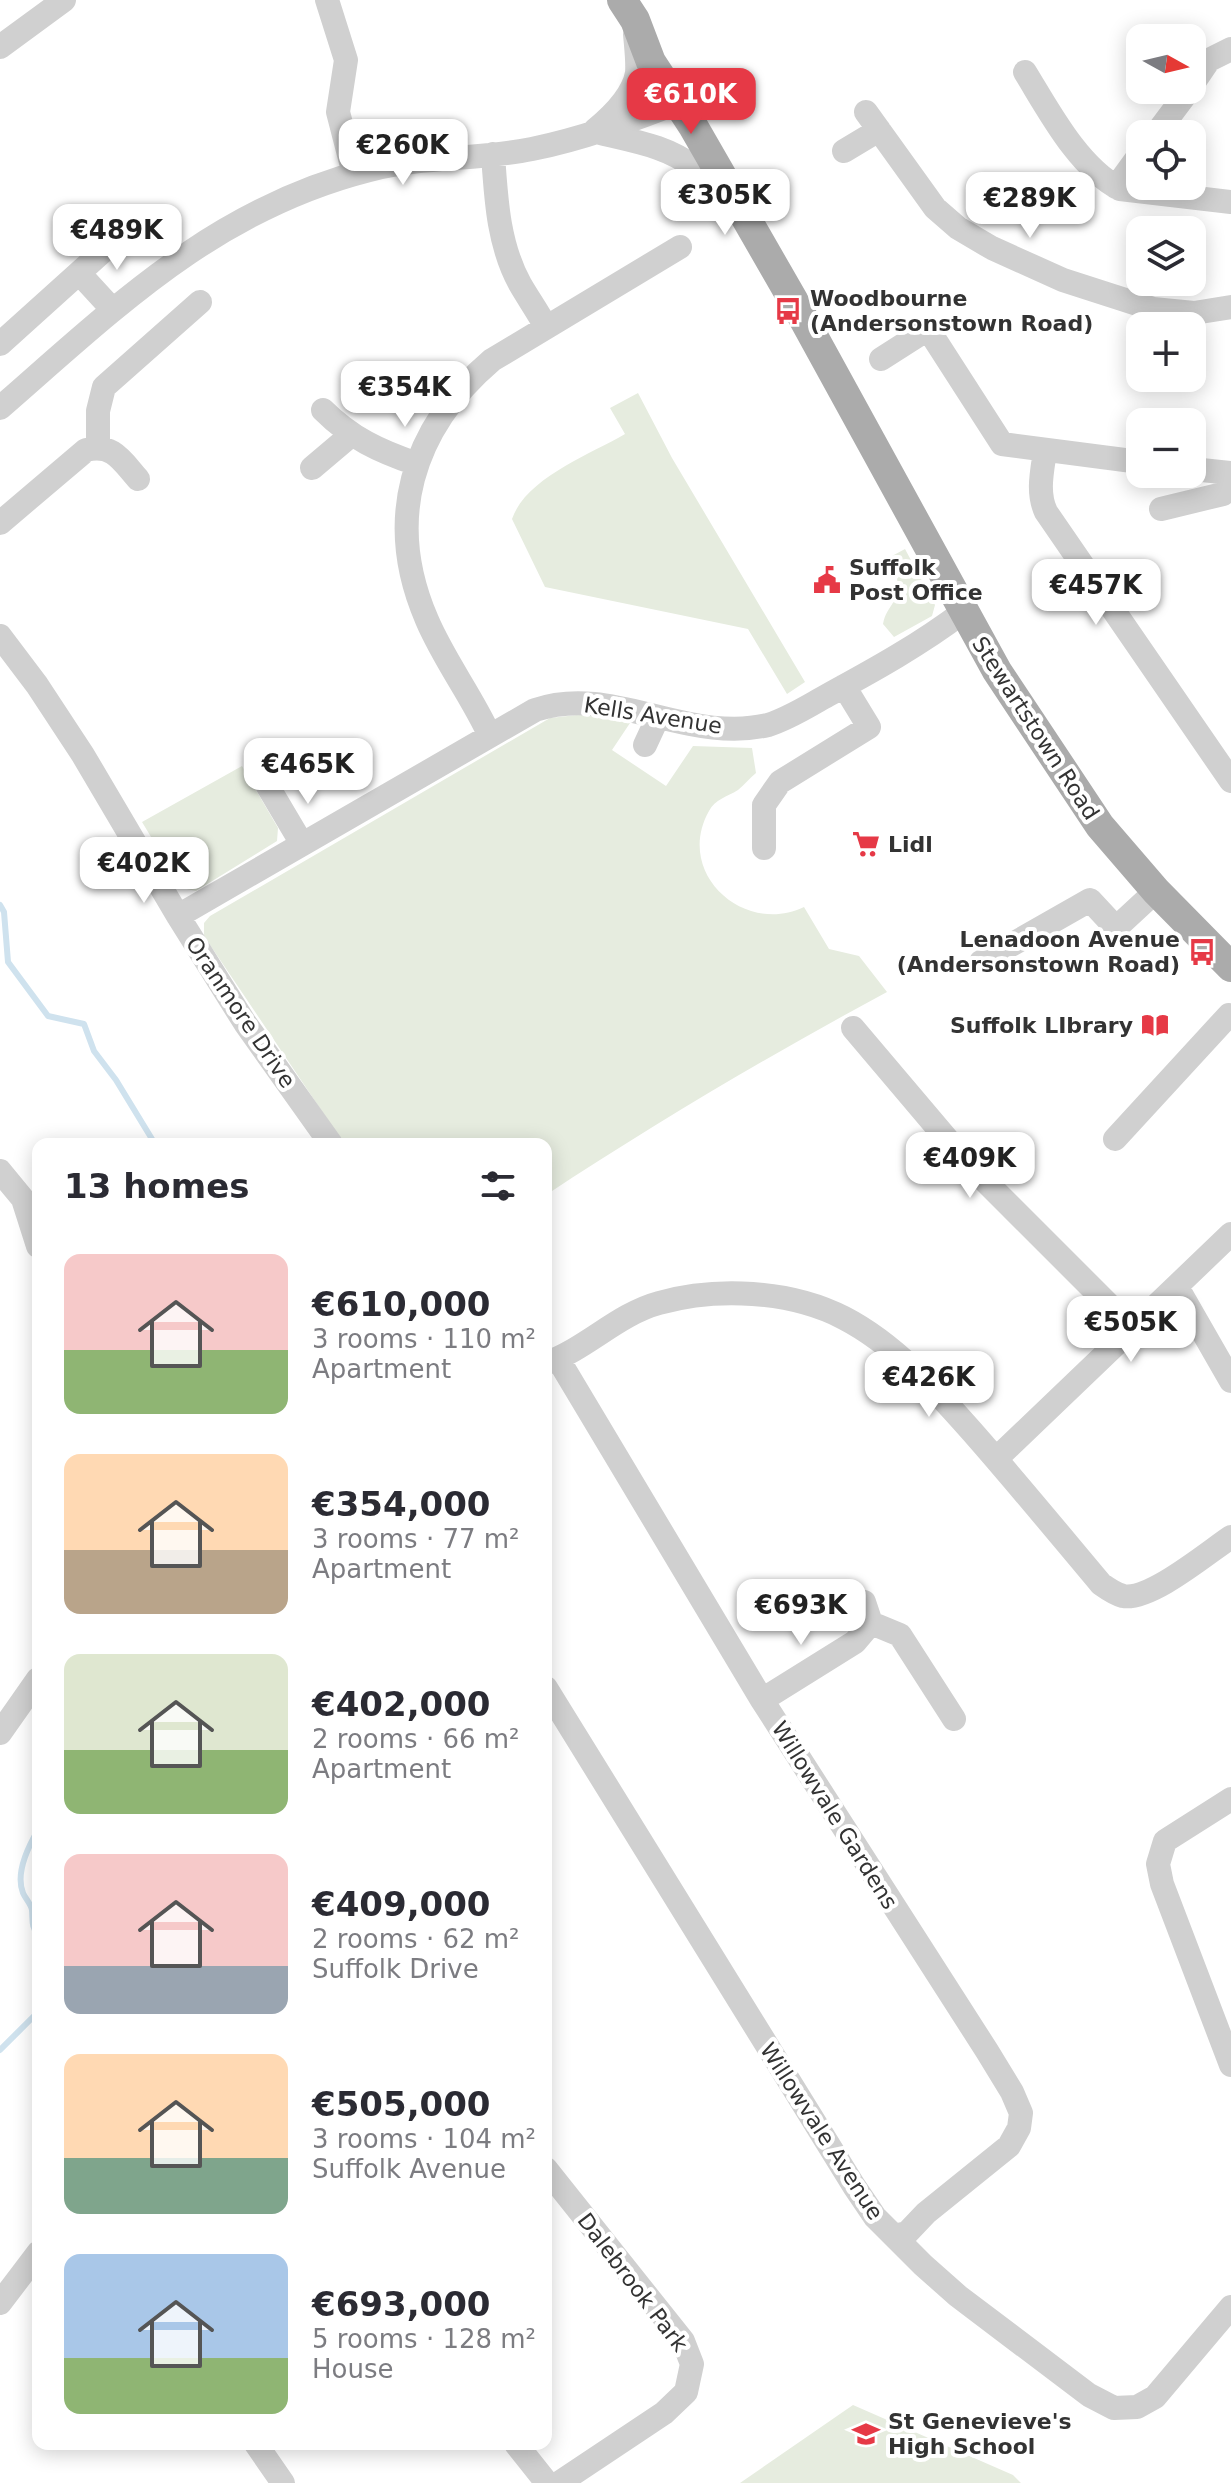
<!DOCTYPE html>
<meta charset="utf-8">
<style>
:root{--surface:#fff;--page:#f7f7f7;--text:#2b2b33;--muted:#7c7c81;--accent:#e63946}
body{margin:0;font-family:"DejaVu Sans",sans-serif;background:var(--page);color:var(--text);height:100vh;display:flex;flex-direction:column;font-size:30px;white-space:nowrap}
*{box-sizing:border-box;margin:0}
p{font-size:26px;color:var(--muted)}
.icon{flex:none;width:44px;height:44px;fill:none;stroke:currentColor;stroke-width:2;stroke-linecap:round;stroke-linejoin:round}
.map{position:relative;flex:1;overflow:hidden}
.side{position:absolute;left:32px;top:1138px;width:520px;height:1312px;display:flex;flex-direction:column;background:var(--surface);border-radius:16px;box-shadow:0 4px 20px #0003}
.side>*{flex:none}
.needle{width:52px;rotate:98deg}
.fabs{position:absolute;left:1126px;top:24px;display:grid;gap:16px}
.fabs a{display:grid;place-items:center;width:80px;height:80px;border-radius:16px;background:var(--surface);box-shadow:0 4px 20px #0003;font-size:40px}
.price{position:absolute;translate:-50% -68px;padding:0 18px;border-radius:16px;background:#fff;color:#222;font-size:26px;line-height:52px;filter:drop-shadow(0 2px 4px #0008)}
.price::after{content:'';position:absolute;left:50%;top:48px;width:24px;height:18px;margin-left:-12px;background:inherit;clip-path:polygon(0 0,100% 0,50% 100%)}
.price.active{background:var(--accent);color:#fff}
ul{padding:0;list-style:none}
li{display:flex;align-items:center;gap:24px;height:200px;padding:0 32px}
li span{display:grid;place-items:center;flex:none;width:224px;height:160px;border-radius:16px;color:#555}
li>.icon{margin-inline-start:auto}
span .icon{width:96px;height:96px;fill:#fffc;stroke-width:1}
li b{font-size:34px}
h2{display:flex;justify-content:space-between;align-items:center;height:96px;padding:0 32px;font-size:34px}
.map>svg:first-child{display:block}
</style>
<div class="map">
<svg width="1231" height="2483" viewBox="0 0 1231 2483">
<rect width="100%" height="100%" fill="#fff"/>
<path fill="#e6ecdf" d="M 638,393 L 672,458 L 805,682 L 787,694 L 748,629 L 545,587 L 512,519 C 526,478 589,455 625,434 L 610,408 Z
M 905,549 L 935,605 L 932,616 L 894,637 L 883,624 C 885,613 889,610 894,601 C 902,587 895,570 892,556 Z
M 586,714 L 632,720 L 612,750 L 666,786 L 693,746 L 752,748 L 756,773 C 750,778 744,785 738,790 C 727,797 715,799 709,811 C 674,873 744,936 804,907 L 829,949 L 859,956 L 887,992 C 770,1055 657,1122 546,1195 L 546,1144 L 344,1144 L 204,936 L 204,923 L 210,916 L 550,718 Z
M 242,766 L 278,828 L 277,841 L 196,891 L 182,888 L 142,822 Z
M 853,2405 L 1013,2475 L 1021,2483 L 740,2483 Z"/>
<g fill="none" stroke-linecap="round" stroke-linejoin="round">
<path stroke="#cfe2ee" stroke-width="6" d="M 0,905 L 4,912 L 8,962 L 48,1016 L 84,1024 L 94,1051 L 116,1080 L 155,1144
M 38,1830 C 28,1847 15,1873 23,1893 C 25,1898 31,1904 32,1910 C 33,1921 31,1926 38,1935
M 0,2050 L 38,2012"/>
<path stroke="#d0d0d0" stroke-width="24" d="M 327,0 L 346,60 L 338,112 L 354,174
M 0,47 L 64,0
M 1025,72 C 1049,111 1078,167 1120,189 L 1231,202
M 1192,85 L 1209,60 L 1231,49
M 866,112 L 935,208 L 958,228 L 992,248 L 1063,280 L 1153,309 L 1194,313 L 1231,307
M 595,130 C 612,116 633,96 637,73 C 638,61 636,46 635,34
M 596,132 C 631,141 666,145 695,168 C 707,177 716,189 726,199
M 1156,134 L 1189,90
M 844,151 L 879,130
M 493,154 C 496,198 498,244 520,284 C 528,298 538,312 546,327
M 1116,187 L 1140,154
M 79,273 L 113,310
M 0,344 L 122,234
M 881,359 L 928,329 L 1002,444 L 1140,462
M 0,408 C 116,307 215,209 369,170 C 423,156 478,160 532,149 C 582,139 630,121 677,103
M 323,410 C 351,438 379,451 417,464
M 98,447 L 98,411 L 104,387 L 200,302
M 1045,451 C 1042,472 1037,493 1046,512 L 1231,781
M 312,468 L 351,435
M 1192,469 L 1231,473
M 1161,509 L 1223,494
M 0,523 L 86,450 C 113,443 122,461 138,479
M 0,636 L 37,685 L 83,755 L 178,916 L 245,1023 L 331,1144
M 489,734 C 471,695 444,660 427,620 C 384,521 411,429 492,360 L 680,247
M 645,745 L 658,717
M 283,760 L 260,773 L 302,844
M 764,848 L 764,805 L 780,782 L 869,727 L 844,686
M 178,916 L 535,710 C 588,692 637,714 690,724 C 715,729 743,731 768,725 C 790,718 808,706 828,695 C 874,670 921,644 963,612
M 981,962 L 1090,900 L 1116,928 L 1156,891
M 853,1028 L 969,1165 L 1133,1329
M 1115,1139 L 1229,1015
M 0,1171 L 23,1199 L 38,1246
M 1177,1287 L 1231,1381
M 558,1359 L 762,1700 L 987,2051 L 1012,2092 L 1021,2113 L 1019,2128 L 1009,2146 L 926,2213 L 907,2233 L 895,2236
M 546,1363 C 586,1349 618,1314 659,1303 C 716,1287 790,1290 844,1318 C 896,1345 936,1391 975,1435 C 1018,1484 1059,1534 1101,1584 C 1108,1589 1115,1594 1123,1596 C 1150,1601 1207,1553 1231,1537
M 996,1459 L 1231,1234
M 871,1623 L 900,1635 L 954,1719
M 546,1688 L 854,2186 L 875,2217 L 923,2265 L 958,2296 L 1089,2395 L 1114,2408 L 1137,2407 L 1155,2397 L 1231,2307
M 762,1700 L 855,1642 L 871,1623 L 864,1602
M 0,1733 L 38,1679
M 1231,1799 L 1165,1841 L 1158,1864 L 1162,1884 L 1231,2065
M 546,2169 L 683,2341 L 692,2364 L 686,2392 L 664,2413 L 559,2483
M 0,2303 L 38,2253
M 256,2444 L 283,2483
M 516,2444 L 547,2483"/>
<path stroke="#ababab" stroke-width="30" d="M 622,0 L 635,20 L 651,62 L 693,126 L 796,305 L 997,671 L 1100,826 L 1156,891 L 1231,967"/>
</g>
<defs>
<g id="bus-bare" transform="scale(2.16)"><path d="M-5-6H5V4H4V6H2V4H-2V6H-4V4H-5ZM-3.5-4V0h7V-4ZM-3.5 1.2v1.5H-2V1.2ZM2 1.2v1.5H3.5V1.2Z" fill="#e63946" stroke="#fff" stroke-width="2.5" paint-order="stroke"/></g>
<g id="civic-bare" transform="scale(2.16)"><path d="M-.6-6.5H3V-4.5H.6V-3L4-1V1h2V6H-6V1h2V-1L-.6-3ZM-1.2 2.5V6h2.4V2.5Z" fill="#e63946" stroke="#fff" stroke-width="2.5" paint-order="stroke"/></g>
<g id="supermarket-bare" transform="scale(2.16)"><path d="M-6-5.5h2.5l.6 2H6L4.5 2H-2.5L-4.4-4H-6ZM-1.5 3.2a1.3 1.3 0 1 0 .1 0ZM3 3.2a1.3 1.3 0 1 0 .1 0Z" fill="#e63946" stroke="#fff" stroke-width="2.5" paint-order="stroke"/></g>
<g id="library-bare" transform="scale(2.16)"><path d="M-6-4Q-3-5.5-.7-3.5V5Q-3 3-6 4ZM6-4Q3-5.5 .7-3.5V5Q3 3 6 4Z" fill="#e63946" stroke="#fff" stroke-width="2.5" paint-order="stroke"/></g>
<g id="school-bare" transform="scale(2.16)"><path d="M0-5L7-2L0 1L-7-2ZM-4 1L0 2.5L4 1V4Q0 6-4 4Z" fill="#e63946" stroke="#fff" stroke-width="2.5" paint-order="stroke"/></g>
</defs>
<g fill-rule="evenodd">
<use href="#bus-bare" x="788" y="311"/>
<use href="#civic-bare" x="827" y="580"/>
<use href="#supermarket-bare" x="866" y="844"/>
<use href="#bus-bare" x="1202" y="952"/>
<use href="#library-bare" x="1155" y="1025"/>
<use href="#school-bare" x="866" y="2434"/>
</g>
<g text-anchor="middle" stroke-width="8" stroke-linejoin="round" paint-order="stroke">
<g font-size="22" font-weight="bold" fill="#333" stroke="#fff" text-anchor="start">
<text x="810" y="306">Woodbourne<tspan x="810" dy="25">(Andersonstown Road)</tspan></text>
<text x="849" y="575">Suffolk<tspan x="849" dy="25">Post Office</tspan></text>
<text x="888" y="852">Lidl</text>
<text x="1180" y="947" text-anchor="end">Lenadoon Avenue<tspan x="1180" dy="25">(Andersonstown Road)</tspan></text>
<text x="1133" y="1033" text-anchor="end">Suffolk LIbrary</text>
<text x="888" y="2429">St Genevieve's<tspan x="888" dy="25">High School</tspan></text>
</g>
<g font-size="22" fill="#333" stroke="#fff">
<text transform="translate(653 715) rotate(9)" y="8">Kells Avenue</text>
<text transform="translate(1036 728) rotate(57)" y="8">Stewartstown Road</text>
<text transform="translate(241 1012) rotate(56)" y="8">Oranmore Drive</text>
<text transform="translate(835 1815) rotate(58)" y="8">Willowvale Gardens</text>
<text transform="translate(822 2131) rotate(57)" y="8">Willowvale Avenue</text>
<text transform="translate(633 2282) rotate(53)" y="8">Dalebrook Park</text>
</g>
</g>
</svg>
<div class="fabs">
<a><svg class="needle" viewBox="-14 -14 28 28"><path d="M0-13l5 13h-10z" fill="#e53935"/><path d="M0 13l5-13h-10z" fill="#7c7c81"/></svg></a>
<a><svg class="icon" aria-label="locate" viewBox="0 0 24 24"><circle cx="12" cy="12" r="6"/><path d="M12 2v4M12 18v4M2 12h4M18 12h4"/></svg></a>
<a><svg class="icon" aria-label="layers" viewBox="0 0 24 24"><path d="M12 4l9 5-9 5-9-5zM3 14l9 5 9-5"/></svg></a>
<a>+</a>
<a>−</a>
</div>
<b class="price active" style="left:691px;top:136px">€610K</b>
<b class="price" style="left:403px;top:187px">€260K</b>
<b class="price" style="left:725px;top:237px">€305K</b>
<b class="price" style="left:1030px;top:240px">€289K</b>
<b class="price" style="left:117px;top:272px">€489K</b>
<b class="price" style="left:405px;top:429px">€354K</b>
<b class="price" style="left:1096px;top:627px">€457K</b>
<b class="price" style="left:308px;top:806px">€465K</b>
<b class="price" style="left:144px;top:905px">€402K</b>
<b class="price" style="left:970px;top:1200px">€409K</b>
<b class="price" style="left:1131px;top:1364px">€505K</b>
<b class="price" style="left:929px;top:1419px">€426K</b>
<b class="price" style="left:801px;top:1647px">€693K</b>
<section class="side">
<h2>13 homes<svg class="icon" aria-label="filters" viewBox="0 0 24 24"><path d="M4 7h16M4 17h16"/><circle cx="9" cy="7" r="2"/><circle cx="15" cy="17" r="2"/></svg></h2>
<ul>
<li><span style="background:linear-gradient(#f6c9c9 60%,#8fb573 0)"><svg class="icon" aria-label="home" viewBox="0 0 24 24"><path d="M3 11l9-7 9 7M6 9v11h12V9"/></svg></span><div><b>€610,000</b><p>3 rooms · 110 m²</p><p>Apartment</p></div></li>
<li><span style="background:linear-gradient(#ffd9b3 60%,#b9a48a 0)"><svg class="icon" aria-label="home" viewBox="0 0 24 24"><path d="M3 11l9-7 9 7M6 9v11h12V9"/></svg></span><div><b>€354,000</b><p>3 rooms · 77 m²</p><p>Apartment</p></div></li>
<li><span style="background:linear-gradient(#dfe7d0 60%,#8fb573 0)"><svg class="icon" aria-label="home" viewBox="0 0 24 24"><path d="M3 11l9-7 9 7M6 9v11h12V9"/></svg></span><div><b>€402,000</b><p>2 rooms · 66 m²</p><p>Apartment</p></div></li>
<li><span style="background:linear-gradient(#f6c9c9 70%,#9aa5b1 0)"><svg class="icon" aria-label="home" viewBox="0 0 24 24"><path d="M3 11l9-7 9 7M6 9v11h12V9"/></svg></span><div><b>€409,000</b><p>2 rooms · 62 m²</p><p>Suffolk Drive</p></div></li>
<li><span style="background:linear-gradient(#ffd9b3 65%,#7fa58c 0)"><svg class="icon" aria-label="home" viewBox="0 0 24 24"><path d="M3 11l9-7 9 7M6 9v11h12V9"/></svg></span><div><b>€505,000</b><p>3 rooms · 104 m²</p><p>Suffolk Avenue</p></div></li>
<li><span style="background:linear-gradient(#a9c7e8 65%,#8fb573 0)"><svg class="icon" aria-label="home" viewBox="0 0 24 24"><path d="M3 11l9-7 9 7M6 9v11h12V9"/></svg></span><div><b>€693,000</b><p>5 rooms · 128 m²</p><p>House</p></div></li>
</ul>
</section>
</div>
